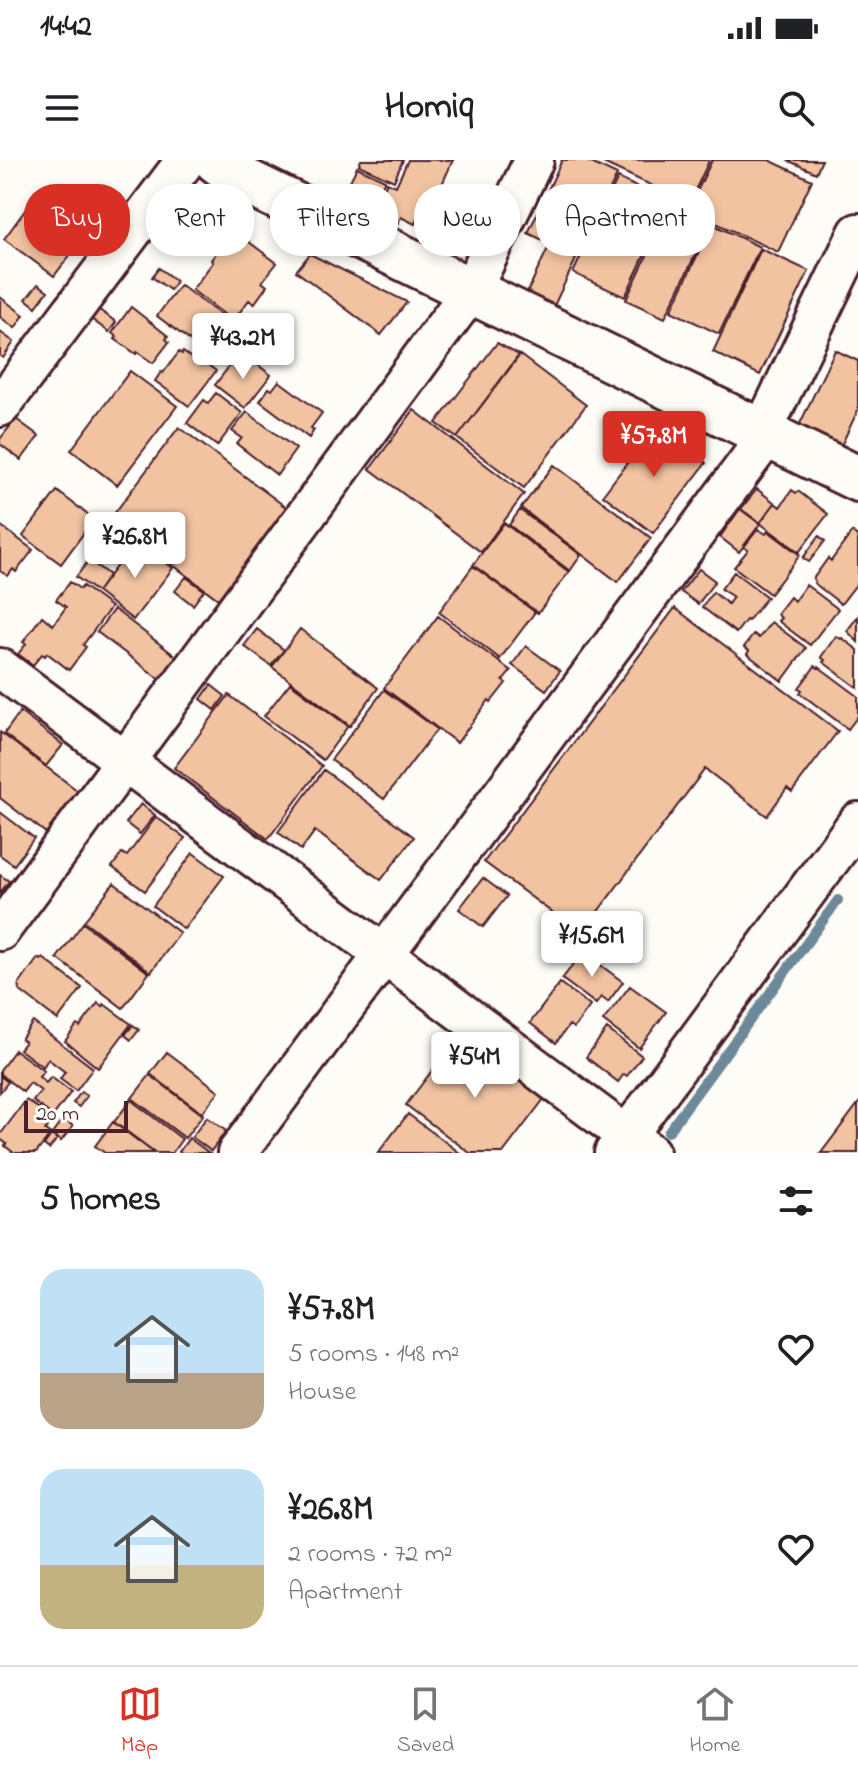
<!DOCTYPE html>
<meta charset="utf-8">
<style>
:root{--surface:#fff;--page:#f6f6f6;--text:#202124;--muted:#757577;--line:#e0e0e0;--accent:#d93025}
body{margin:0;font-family:"Indie Flower",sans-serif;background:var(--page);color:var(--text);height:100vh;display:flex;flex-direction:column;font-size:30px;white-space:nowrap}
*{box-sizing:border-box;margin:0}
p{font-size:26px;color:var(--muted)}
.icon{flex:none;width:44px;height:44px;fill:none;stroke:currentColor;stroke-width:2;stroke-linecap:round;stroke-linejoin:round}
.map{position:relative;height:993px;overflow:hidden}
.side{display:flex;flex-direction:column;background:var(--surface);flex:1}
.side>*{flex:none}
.banner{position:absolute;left:24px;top:24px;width:810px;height:72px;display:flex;gap:16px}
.scale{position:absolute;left:24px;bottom:20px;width:104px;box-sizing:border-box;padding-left:8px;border:4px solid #4a1f2b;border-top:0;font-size:22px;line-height:28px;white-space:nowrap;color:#4a1f2b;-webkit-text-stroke:6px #fdfcf7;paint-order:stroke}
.price{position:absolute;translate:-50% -68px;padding:0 18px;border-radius:8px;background:#fff;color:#222;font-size:26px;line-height:52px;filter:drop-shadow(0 2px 4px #0008)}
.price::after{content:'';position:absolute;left:50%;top:48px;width:24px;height:18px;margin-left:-12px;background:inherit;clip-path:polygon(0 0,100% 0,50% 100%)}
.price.active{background:var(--accent);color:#fff}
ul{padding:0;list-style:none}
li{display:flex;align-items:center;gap:24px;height:200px;padding:0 40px}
li span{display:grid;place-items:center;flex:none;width:224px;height:160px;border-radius:24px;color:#555}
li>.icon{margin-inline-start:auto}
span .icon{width:96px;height:96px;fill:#fffc;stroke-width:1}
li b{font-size:34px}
h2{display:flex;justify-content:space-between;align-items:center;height:96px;padding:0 40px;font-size:34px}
.chip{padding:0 28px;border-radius:32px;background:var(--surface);box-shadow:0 4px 12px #0003;font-size:28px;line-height:72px}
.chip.active{background:var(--accent);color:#fff}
.status{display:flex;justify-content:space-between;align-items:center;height:56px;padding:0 40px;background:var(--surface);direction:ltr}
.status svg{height:22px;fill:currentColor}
header{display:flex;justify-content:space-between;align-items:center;height:104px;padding:0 40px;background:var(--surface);font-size:36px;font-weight:700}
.dock{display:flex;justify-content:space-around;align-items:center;height:112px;border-top:2px solid var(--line);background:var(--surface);font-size:22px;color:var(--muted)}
.dock a{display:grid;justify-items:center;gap:4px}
.dock .active{color:var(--accent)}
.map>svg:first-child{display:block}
</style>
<div class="status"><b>14:42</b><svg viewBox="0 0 49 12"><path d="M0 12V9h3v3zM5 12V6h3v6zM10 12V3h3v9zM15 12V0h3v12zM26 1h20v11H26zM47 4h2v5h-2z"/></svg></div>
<header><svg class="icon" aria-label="menu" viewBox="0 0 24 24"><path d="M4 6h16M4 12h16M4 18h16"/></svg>Homiq<svg class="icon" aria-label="search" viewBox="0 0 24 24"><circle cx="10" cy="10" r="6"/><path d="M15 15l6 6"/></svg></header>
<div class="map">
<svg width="858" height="993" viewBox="0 0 858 993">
<rect width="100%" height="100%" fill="#fdfcf7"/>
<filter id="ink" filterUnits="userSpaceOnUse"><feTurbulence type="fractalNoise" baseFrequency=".0125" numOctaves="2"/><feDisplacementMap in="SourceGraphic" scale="16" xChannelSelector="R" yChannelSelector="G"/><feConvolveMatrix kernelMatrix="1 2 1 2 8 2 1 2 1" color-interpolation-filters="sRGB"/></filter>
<g filter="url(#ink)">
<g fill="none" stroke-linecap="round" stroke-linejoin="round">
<path stroke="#6c8899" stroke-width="10" d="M 668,972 L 838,740"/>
</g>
<path fill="#f1c3a1" stroke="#4a1f2b" stroke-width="2" d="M 361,0 L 403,0 L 394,21 L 359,5 Z
M 408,0 L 453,0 L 430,51 L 422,47 L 415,64 L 401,57 L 398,63 L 391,60 L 390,64 L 371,55 L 387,22 L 396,26 Z
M 562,0 L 585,0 L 617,15 L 578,97 L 528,73 Z
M 597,0 L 707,0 L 709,1 L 689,43 Z
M 712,0 L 769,0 L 812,20 L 778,92 L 688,50 Z
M 787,0 L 822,0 L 816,13 Z
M 357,7 L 385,20 L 370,52 L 341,39 Z
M 618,18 L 669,43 L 625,137 L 573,113 Z
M 29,45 L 35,50 L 37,48 L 72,74 L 62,87 L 71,94 L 54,116 L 4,79 Z
M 671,45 L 710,64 L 665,158 L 626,140 Z
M 712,64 L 760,87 L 719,174 L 671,151 Z
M 233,70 L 277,103 L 262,122 L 267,126 L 254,144 L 249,140 L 233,161 L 192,130 L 213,102 L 211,100 Z
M 549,86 L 576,99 L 552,150 L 525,137 Z
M 761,89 L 809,111 L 760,215 L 713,192 Z
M 310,94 L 407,142 L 381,175 L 296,111 Z
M 159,108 L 176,121 L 170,130 L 152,117 Z
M 38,124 L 48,131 L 36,147 L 26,139 Z
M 180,125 L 240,169 L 216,200 L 157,156 Z
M 0,137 L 24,155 L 15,168 L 0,157 Z
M 131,147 L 168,176 L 166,179 L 169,182 L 153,203 L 137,192 L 136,194 L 115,179 L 117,177 L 112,173 Z
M 98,149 L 116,162 L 109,172 L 91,159 Z
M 0,172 L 14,182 L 3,198 L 0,196 Z
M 497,183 L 519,195 L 457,278 L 436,263 Z
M 835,190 L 858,201 L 858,250 L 839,290 L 797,270 Z
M 179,192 L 182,194 L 183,192 L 201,205 L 203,201 L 216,211 L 189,246 L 155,221 L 161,212 L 163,213 Z
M 520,195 L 586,245 L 524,328 L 457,278 Z
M 249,198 L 271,215 L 245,248 L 215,225 L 234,200 L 242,206 Z
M 130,211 L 177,246 L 117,325 L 71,290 Z
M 279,221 L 322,253 L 311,268 L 314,270 L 309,278 L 260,241 L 269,228 L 272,230 Z
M 216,233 L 242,253 L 217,286 L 187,263 L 204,240 L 208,243 Z
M 414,250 L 524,334 L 481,392 L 370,309 Z
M 247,252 L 296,289 L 277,315 L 237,284 L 242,278 L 232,271 Z
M 16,259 L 39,276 L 21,300 L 0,284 L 0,279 Z
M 655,266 L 706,303 L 653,373 L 603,335 Z
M 179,267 L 287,348 L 218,439 L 111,358 Z
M 554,305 L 651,378 L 618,422 L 521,348 Z
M 757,329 L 775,343 L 760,363 L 741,349 Z
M 792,330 L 796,333 L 798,331 L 828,354 L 799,392 L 760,363 L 775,343 L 780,347 Z
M 57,331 L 94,359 L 61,404 L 23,376 Z
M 740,349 L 760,364 L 739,392 L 720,377 Z
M 520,350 L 581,395 L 570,411 L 509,365 Z
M 504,363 L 569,412 L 538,453 L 473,405 Z
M 0,365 L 33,390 L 16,412 L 13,409 L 8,416 L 0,411 Z
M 758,369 L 766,374 L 768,371 L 800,395 L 770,434 L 734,407 L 748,390 L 744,387 Z
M 852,372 L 858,377 L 858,422 L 841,444 L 814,423 L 815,421 L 813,419 L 828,398 L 831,401 Z
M 819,376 L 825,381 L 809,402 L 803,398 Z
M 136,380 L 173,408 L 133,460 L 97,432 Z
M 89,400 L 109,415 L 97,432 L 76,417 Z
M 473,406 L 535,452 L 500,499 L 439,452 Z
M 699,409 L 715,421 L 698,444 L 681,432 Z
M 734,412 L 767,437 L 748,461 L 746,460 L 736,473 L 702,447 L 713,432 L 728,444 L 733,437 L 721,429 Z
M 186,417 L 204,430 L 193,445 L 175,431 Z
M 70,422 L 80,429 L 83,426 L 111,447 L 83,485 L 86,487 L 69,510 L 47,493 L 45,496 L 42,494 L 33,505 L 18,494 L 26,484 L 23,482 L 42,456 L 53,465 L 66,447 L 56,440 Z
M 806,425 L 838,449 L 810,485 L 778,461 L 781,458 L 777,454 L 790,437 L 794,441 Z
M 675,448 L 838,571 L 792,632 L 787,628 L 767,656 L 705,609 L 581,774 L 484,702 Z
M 114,449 L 178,498 L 161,520 L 97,472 Z
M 438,456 L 511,511 L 503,521 L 506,523 L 491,542 L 489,540 L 457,583 L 384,528 Z
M 858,456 L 858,482 L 847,471 Z
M 771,462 L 806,488 L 782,521 L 747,494 L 749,491 L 744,487 L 754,474 L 759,478 Z
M 257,469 L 284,490 L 271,506 L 244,486 Z
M 300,469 L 378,528 L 350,566 L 272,507 Z
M 836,476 L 841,479 L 842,478 L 858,490 L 858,528 L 823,502 L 825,500 L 821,497 Z
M 526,486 L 560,511 L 546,530 L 512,505 Z
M 815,506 L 818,508 L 819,507 L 858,536 L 858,556 L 848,569 L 800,533 L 802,530 L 799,528 Z
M 290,523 L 348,566 L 323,600 L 264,556 Z
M 211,525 L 225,536 L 215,550 L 201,539 Z
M 384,530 L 437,569 L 384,639 L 331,600 Z
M 229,535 L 322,606 L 268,679 L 174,608 Z
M 20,552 L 63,585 L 46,606 L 4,574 Z
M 0,572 L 78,631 L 46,673 L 0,638 Z
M 324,610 L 414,677 L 381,720 L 315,671 L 301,690 L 278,672 Z
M 141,644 L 155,655 L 140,674 L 126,663 Z
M 0,652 L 34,678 L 14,705 L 0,695 Z
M 156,657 L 185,678 L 145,731 L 112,707 L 122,693 L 127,696 Z
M 193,693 L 224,716 L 184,769 L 153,746 Z
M 0,715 L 9,721 L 0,733 Z
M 483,718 L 507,736 L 483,767 L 459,749 Z
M 114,723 L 180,773 L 151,812 L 84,761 Z
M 83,763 L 149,813 L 123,848 L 57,798 Z
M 583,792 L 623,822 L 608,842 L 601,837 L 596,844 L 562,819 Z
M 38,798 L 41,800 L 43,798 L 82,828 L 58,860 L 19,830 L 20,828 L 18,826 Z
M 560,823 L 590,846 L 574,868 L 569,865 L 556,883 L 530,863 Z
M 630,826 L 666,852 L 639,888 L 603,861 Z
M 98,843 L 103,847 L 104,844 L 131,864 L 98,908 L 65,881 L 77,865 L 80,867 Z
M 33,862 L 93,908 L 76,931 L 60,919 L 65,912 L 48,899 L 43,907 L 19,889 L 25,882 L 21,879 Z
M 133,865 L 139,870 L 131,880 L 125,875 Z
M 607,869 L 642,896 L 627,916 L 624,914 L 618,922 L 586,897 Z
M 459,875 L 544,939 L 503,993 L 470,993 L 406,945 Z
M 15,890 L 44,911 L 39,917 L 46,923 L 51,917 L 71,932 L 53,956 L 33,941 L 41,931 L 30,923 L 23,932 L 0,914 L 0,910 Z
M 167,892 L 219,931 L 202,953 L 150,914 Z
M 150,915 L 203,955 L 185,978 L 132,938 Z
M 0,916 L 8,922 L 0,932 Z
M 81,932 L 87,936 L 79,947 L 73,943 Z
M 26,940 L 54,959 L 45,970 L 51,974 L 36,993 L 14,993 L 5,986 L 7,984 L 0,979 L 0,975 Z
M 131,940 L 182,979 L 172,993 L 156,993 L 114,962 Z
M 858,944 L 858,993 L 821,993 Z
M 408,954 L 460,993 L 378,993 Z
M 207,957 L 226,971 L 211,991 L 192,977 Z
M 63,959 L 73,966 L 61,981 L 52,974 Z
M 113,962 L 154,993 L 105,993 L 95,986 Z
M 51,975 L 57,979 L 49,989 L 44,985 Z
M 189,978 L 209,993 L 181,993 L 179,992 Z"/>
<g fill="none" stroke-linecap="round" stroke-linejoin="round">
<g stroke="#4a1f2b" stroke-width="44">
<path id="minor" d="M 0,247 L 186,0
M 762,272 L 858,73
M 0,508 L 650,993
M 0,771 L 471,131 L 534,0
M 237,993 L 768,275
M 614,993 L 858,662"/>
</g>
<g stroke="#4a1f2b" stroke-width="50">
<path id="tertiary" d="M 216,0 L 241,19 L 858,319"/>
</g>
<use href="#minor" stroke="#fdfcf7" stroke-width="38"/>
<use href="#tertiary" stroke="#fdfcf7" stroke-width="44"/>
</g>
</g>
</svg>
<div class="scale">20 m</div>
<b class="price" style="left:243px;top:221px">¥43.2M</b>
<b class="price active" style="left:654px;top:319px">¥57.8M</b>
<b class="price" style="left:135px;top:420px">¥26.8M</b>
<b class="price" style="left:592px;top:819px">¥15.6M</b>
<b class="price" style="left:475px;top:940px">¥54M</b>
<div class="banner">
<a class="chip active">Buy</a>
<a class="chip">Rent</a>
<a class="chip">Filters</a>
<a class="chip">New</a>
<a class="chip">Apartment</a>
</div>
</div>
<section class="side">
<h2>5 homes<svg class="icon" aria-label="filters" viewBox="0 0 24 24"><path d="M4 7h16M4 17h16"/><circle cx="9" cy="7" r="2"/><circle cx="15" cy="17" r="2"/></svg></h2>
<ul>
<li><span style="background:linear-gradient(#bfe0f5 65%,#b9a48a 0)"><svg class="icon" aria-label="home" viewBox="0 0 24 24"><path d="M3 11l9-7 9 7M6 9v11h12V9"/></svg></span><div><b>¥57.8M</b><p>5 rooms · 148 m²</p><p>House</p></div><svg class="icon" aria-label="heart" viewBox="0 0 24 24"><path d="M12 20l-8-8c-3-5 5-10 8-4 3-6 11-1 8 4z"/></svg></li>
<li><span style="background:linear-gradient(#bfe0f5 60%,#c2b280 0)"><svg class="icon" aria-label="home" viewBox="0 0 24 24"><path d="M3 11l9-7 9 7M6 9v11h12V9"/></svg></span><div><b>¥26.8M</b><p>2 rooms · 72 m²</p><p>Apartment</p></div><svg class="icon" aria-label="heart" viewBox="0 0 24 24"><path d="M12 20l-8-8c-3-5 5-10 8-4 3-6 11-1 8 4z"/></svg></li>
</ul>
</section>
<nav class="dock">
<a class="active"><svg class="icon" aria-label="map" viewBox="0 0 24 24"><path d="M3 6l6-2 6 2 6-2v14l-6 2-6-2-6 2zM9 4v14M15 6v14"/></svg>Map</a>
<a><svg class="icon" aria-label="saved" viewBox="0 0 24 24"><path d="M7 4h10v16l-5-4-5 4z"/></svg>Saved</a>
<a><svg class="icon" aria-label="home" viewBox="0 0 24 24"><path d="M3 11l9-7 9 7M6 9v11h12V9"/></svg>Home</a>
</nav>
